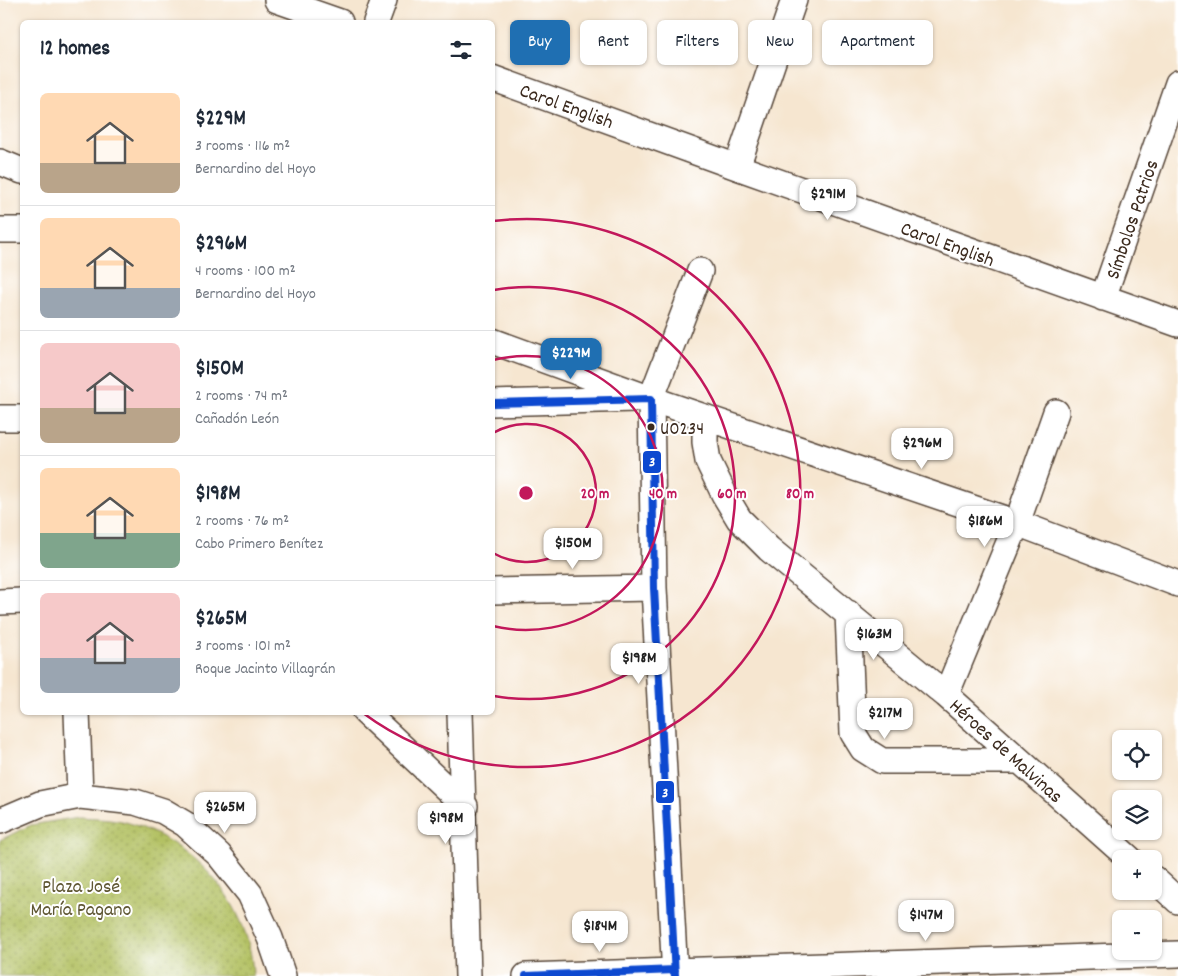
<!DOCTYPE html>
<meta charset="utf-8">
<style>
:root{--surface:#fff;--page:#f6f6f7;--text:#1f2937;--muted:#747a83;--line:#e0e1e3;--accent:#1f6fb2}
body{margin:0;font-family:Dekko,sans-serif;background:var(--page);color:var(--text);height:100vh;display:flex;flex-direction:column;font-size:19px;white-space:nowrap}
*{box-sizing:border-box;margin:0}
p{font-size:16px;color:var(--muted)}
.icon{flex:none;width:28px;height:28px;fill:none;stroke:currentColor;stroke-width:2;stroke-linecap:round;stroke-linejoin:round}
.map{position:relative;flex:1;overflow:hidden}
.panel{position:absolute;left:20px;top:20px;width:475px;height:695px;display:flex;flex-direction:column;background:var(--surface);border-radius:8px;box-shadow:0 1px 4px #0004}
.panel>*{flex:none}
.hud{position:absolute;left:510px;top:20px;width:475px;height:45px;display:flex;gap:10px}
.controls{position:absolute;left:1112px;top:730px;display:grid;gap:10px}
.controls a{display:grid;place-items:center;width:50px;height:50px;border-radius:8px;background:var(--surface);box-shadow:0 1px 4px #0004;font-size:25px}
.price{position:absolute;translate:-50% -42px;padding:0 11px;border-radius:10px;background:#fff;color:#222;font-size:16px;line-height:32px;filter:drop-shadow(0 1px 2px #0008)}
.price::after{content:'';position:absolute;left:50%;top:30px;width:15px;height:11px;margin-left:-8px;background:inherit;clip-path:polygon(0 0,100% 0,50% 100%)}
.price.current{background:var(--accent);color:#fff}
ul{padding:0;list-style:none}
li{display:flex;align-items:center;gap:15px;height:125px;padding:0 20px}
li+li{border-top:1px solid var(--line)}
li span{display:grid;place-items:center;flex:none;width:140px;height:100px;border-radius:8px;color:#555}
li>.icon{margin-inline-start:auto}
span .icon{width:60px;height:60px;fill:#fffc;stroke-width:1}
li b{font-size:21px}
h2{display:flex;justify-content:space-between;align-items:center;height:60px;padding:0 20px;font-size:21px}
.tag{padding:0 18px;border-radius:8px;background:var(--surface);box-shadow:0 1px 4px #0004;font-size:18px;line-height:45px}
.tag.current{background:var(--accent);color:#fff}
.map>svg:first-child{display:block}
</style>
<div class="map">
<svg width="1178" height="976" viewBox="0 0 1178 976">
<defs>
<pattern id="park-dots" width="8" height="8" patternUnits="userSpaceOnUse" patternTransform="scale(1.25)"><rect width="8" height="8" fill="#b3c163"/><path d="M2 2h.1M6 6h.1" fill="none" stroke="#939d51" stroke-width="1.8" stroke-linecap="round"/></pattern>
</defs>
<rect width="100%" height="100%" fill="#fff"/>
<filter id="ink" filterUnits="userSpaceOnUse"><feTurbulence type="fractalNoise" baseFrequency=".02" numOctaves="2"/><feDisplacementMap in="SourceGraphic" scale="10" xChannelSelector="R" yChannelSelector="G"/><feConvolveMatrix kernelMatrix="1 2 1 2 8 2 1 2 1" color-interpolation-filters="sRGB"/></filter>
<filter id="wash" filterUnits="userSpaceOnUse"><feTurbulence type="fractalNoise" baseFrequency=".0096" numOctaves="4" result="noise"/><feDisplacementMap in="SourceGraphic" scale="20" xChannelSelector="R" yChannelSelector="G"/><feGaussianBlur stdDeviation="1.12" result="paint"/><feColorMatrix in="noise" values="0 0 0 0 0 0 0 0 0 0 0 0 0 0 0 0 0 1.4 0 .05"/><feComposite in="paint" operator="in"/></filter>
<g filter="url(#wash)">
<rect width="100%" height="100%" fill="#f6e6d0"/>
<path fill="url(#park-dots)" stroke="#777640" d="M 79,817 C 95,818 114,818 129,823 C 196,844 251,904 253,976 L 0,976 L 0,840 L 31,825 Z"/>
</g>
<g filter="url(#ink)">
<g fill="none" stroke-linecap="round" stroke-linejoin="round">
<g stroke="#574639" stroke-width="28">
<path id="minor" d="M 277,0 L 340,22
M 376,22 L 384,0
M 492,78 L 737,167 L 1178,324
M 0,162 L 22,171
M 737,167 L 794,0
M 0,230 L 22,230
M 1103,298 L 1178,83
M 492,341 L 651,399 L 1017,523 L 1178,584
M 492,403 L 636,399
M 705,417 L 705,442 L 708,461 L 724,494 L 739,519 L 769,549 L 946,695 L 1130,859
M 0,418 L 22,418
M 492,591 L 654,588
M 0,602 L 22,601
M 848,613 L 853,733 L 863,749 L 882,761 L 1019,761
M 946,695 L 1017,523 L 1056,412
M 77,712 L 80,796
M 365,712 L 465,806
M 460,712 L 468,976
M 0,821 L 40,804 L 80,796 L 135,802 L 163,811 L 185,824 L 219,855 L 250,894 L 270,938 L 283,976
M 1154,879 L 1178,901
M 526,976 L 1178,954
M 675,976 L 654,588 L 651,399 L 700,271"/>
</g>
<use href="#minor" stroke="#fff" stroke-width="25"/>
<g stroke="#fff" stroke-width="11">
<path id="bus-1" d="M 492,403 L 651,399 L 654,588 L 675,976
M 526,976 L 675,970"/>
</g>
<use href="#bus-1" stroke="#0d49d0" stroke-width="8"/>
</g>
</g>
<g fill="none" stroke="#c2185b" stroke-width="2.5">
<path d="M493 433A69 69 0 1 1 493 553"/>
<path d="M493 360A137 137 0 1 1 493 626"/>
<path d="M494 290A206 206 0 1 1 494 696"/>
<path d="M493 221A274 274 0 1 1 363 713"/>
</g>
<circle fill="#3b2a1e" stroke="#fff" stroke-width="2" cx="651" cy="427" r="4.5"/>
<g text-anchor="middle" stroke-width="4" stroke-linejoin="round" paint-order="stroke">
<g font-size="19" fill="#3b2a1e" stroke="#fff" text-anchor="start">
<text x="660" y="434">U0234</text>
</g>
<g font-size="20" fill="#3b2a1e" stroke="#fff">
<text transform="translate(567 105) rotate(20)" y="7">Carol English</text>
<text transform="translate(1131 219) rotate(-71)" y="7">Símbolos Patrios</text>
<text transform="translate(948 243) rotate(20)" y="7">Carol English</text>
<text transform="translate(1007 750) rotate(42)" y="7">Héroes de Malvinas</text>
</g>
<g font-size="20" fill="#5f5733" stroke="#fff">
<text x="81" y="892">Plaza José<tspan x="81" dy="23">María Pagano</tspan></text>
</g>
</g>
<circle cx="526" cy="493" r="8" fill="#c2185b" stroke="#fff" stroke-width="2.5"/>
<g font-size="15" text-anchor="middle" font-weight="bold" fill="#c2185b" stroke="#fff" stroke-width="4" stroke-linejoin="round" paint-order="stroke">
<text x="595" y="498">20 m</text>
<text x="663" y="498">40 m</text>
<text x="732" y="498">60 m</text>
<text x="800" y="498">80 m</text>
</g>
<g stroke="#fff" stroke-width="2">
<rect x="642" y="450" width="20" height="24" rx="5" fill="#0d49d0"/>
<rect x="655" y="780" width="20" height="24" rx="5" fill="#0d49d0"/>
</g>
<g font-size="14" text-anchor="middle" font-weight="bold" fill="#fff">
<text x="652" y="466">3</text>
<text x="665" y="797">3</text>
</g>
</svg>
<div class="controls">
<a><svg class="icon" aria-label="locate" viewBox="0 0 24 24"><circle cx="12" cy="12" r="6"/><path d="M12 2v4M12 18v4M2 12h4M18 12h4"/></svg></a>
<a><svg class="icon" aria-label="layers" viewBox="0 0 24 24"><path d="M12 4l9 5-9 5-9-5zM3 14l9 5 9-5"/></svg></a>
<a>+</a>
<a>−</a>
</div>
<b class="price" style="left:828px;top:221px">$291M</b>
<b class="price current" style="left:571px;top:380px">$229M</b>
<b class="price" style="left:922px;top:470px">$296M</b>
<b class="price" style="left:985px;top:548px">$186M</b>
<b class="price" style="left:573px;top:570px">$150M</b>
<b class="price" style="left:874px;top:661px">$163M</b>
<b class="price" style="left:639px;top:685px">$198M</b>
<b class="price" style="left:885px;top:740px">$217M</b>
<b class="price" style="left:225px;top:834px">$265M</b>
<b class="price" style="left:446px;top:845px">$198M</b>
<b class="price" style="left:926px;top:942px">$147M</b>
<b class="price" style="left:600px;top:953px">$184M</b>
<div class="hud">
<a class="tag current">Buy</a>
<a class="tag">Rent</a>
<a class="tag">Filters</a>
<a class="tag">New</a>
<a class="tag">Apartment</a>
</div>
<section class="panel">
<h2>12 homes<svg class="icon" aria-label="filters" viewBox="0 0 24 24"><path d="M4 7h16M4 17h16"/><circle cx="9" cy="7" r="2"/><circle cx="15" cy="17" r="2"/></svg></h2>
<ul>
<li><span style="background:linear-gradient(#ffd9b3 70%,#b9a48a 0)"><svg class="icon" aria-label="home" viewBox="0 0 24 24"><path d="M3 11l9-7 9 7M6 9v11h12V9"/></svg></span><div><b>$229M</b><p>3 rooms · 116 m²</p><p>Bernardino del Hoyo</p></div></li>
<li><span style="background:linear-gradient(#ffd9b3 70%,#9aa5b1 0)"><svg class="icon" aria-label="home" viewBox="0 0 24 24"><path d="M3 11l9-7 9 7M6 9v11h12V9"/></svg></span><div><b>$296M</b><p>4 rooms · 100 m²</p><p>Bernardino del Hoyo</p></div></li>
<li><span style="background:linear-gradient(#f6c9c9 65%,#b9a48a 0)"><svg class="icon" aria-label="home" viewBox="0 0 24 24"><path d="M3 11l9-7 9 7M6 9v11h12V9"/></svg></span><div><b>$150M</b><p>2 rooms · 74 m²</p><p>Cañadón León</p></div></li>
<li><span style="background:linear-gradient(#ffd9b3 65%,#7fa58c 0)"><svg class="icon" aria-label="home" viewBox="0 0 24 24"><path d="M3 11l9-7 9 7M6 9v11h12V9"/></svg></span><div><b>$198M</b><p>2 rooms · 76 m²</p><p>Cabo Primero Benítez</p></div></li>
<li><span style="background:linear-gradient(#f6c9c9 65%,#9aa5b1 0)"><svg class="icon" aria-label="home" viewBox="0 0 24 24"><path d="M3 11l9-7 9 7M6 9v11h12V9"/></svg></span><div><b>$265M</b><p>3 rooms · 101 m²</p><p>Roque Jacinto Villagrán</p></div></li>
</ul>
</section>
</div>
